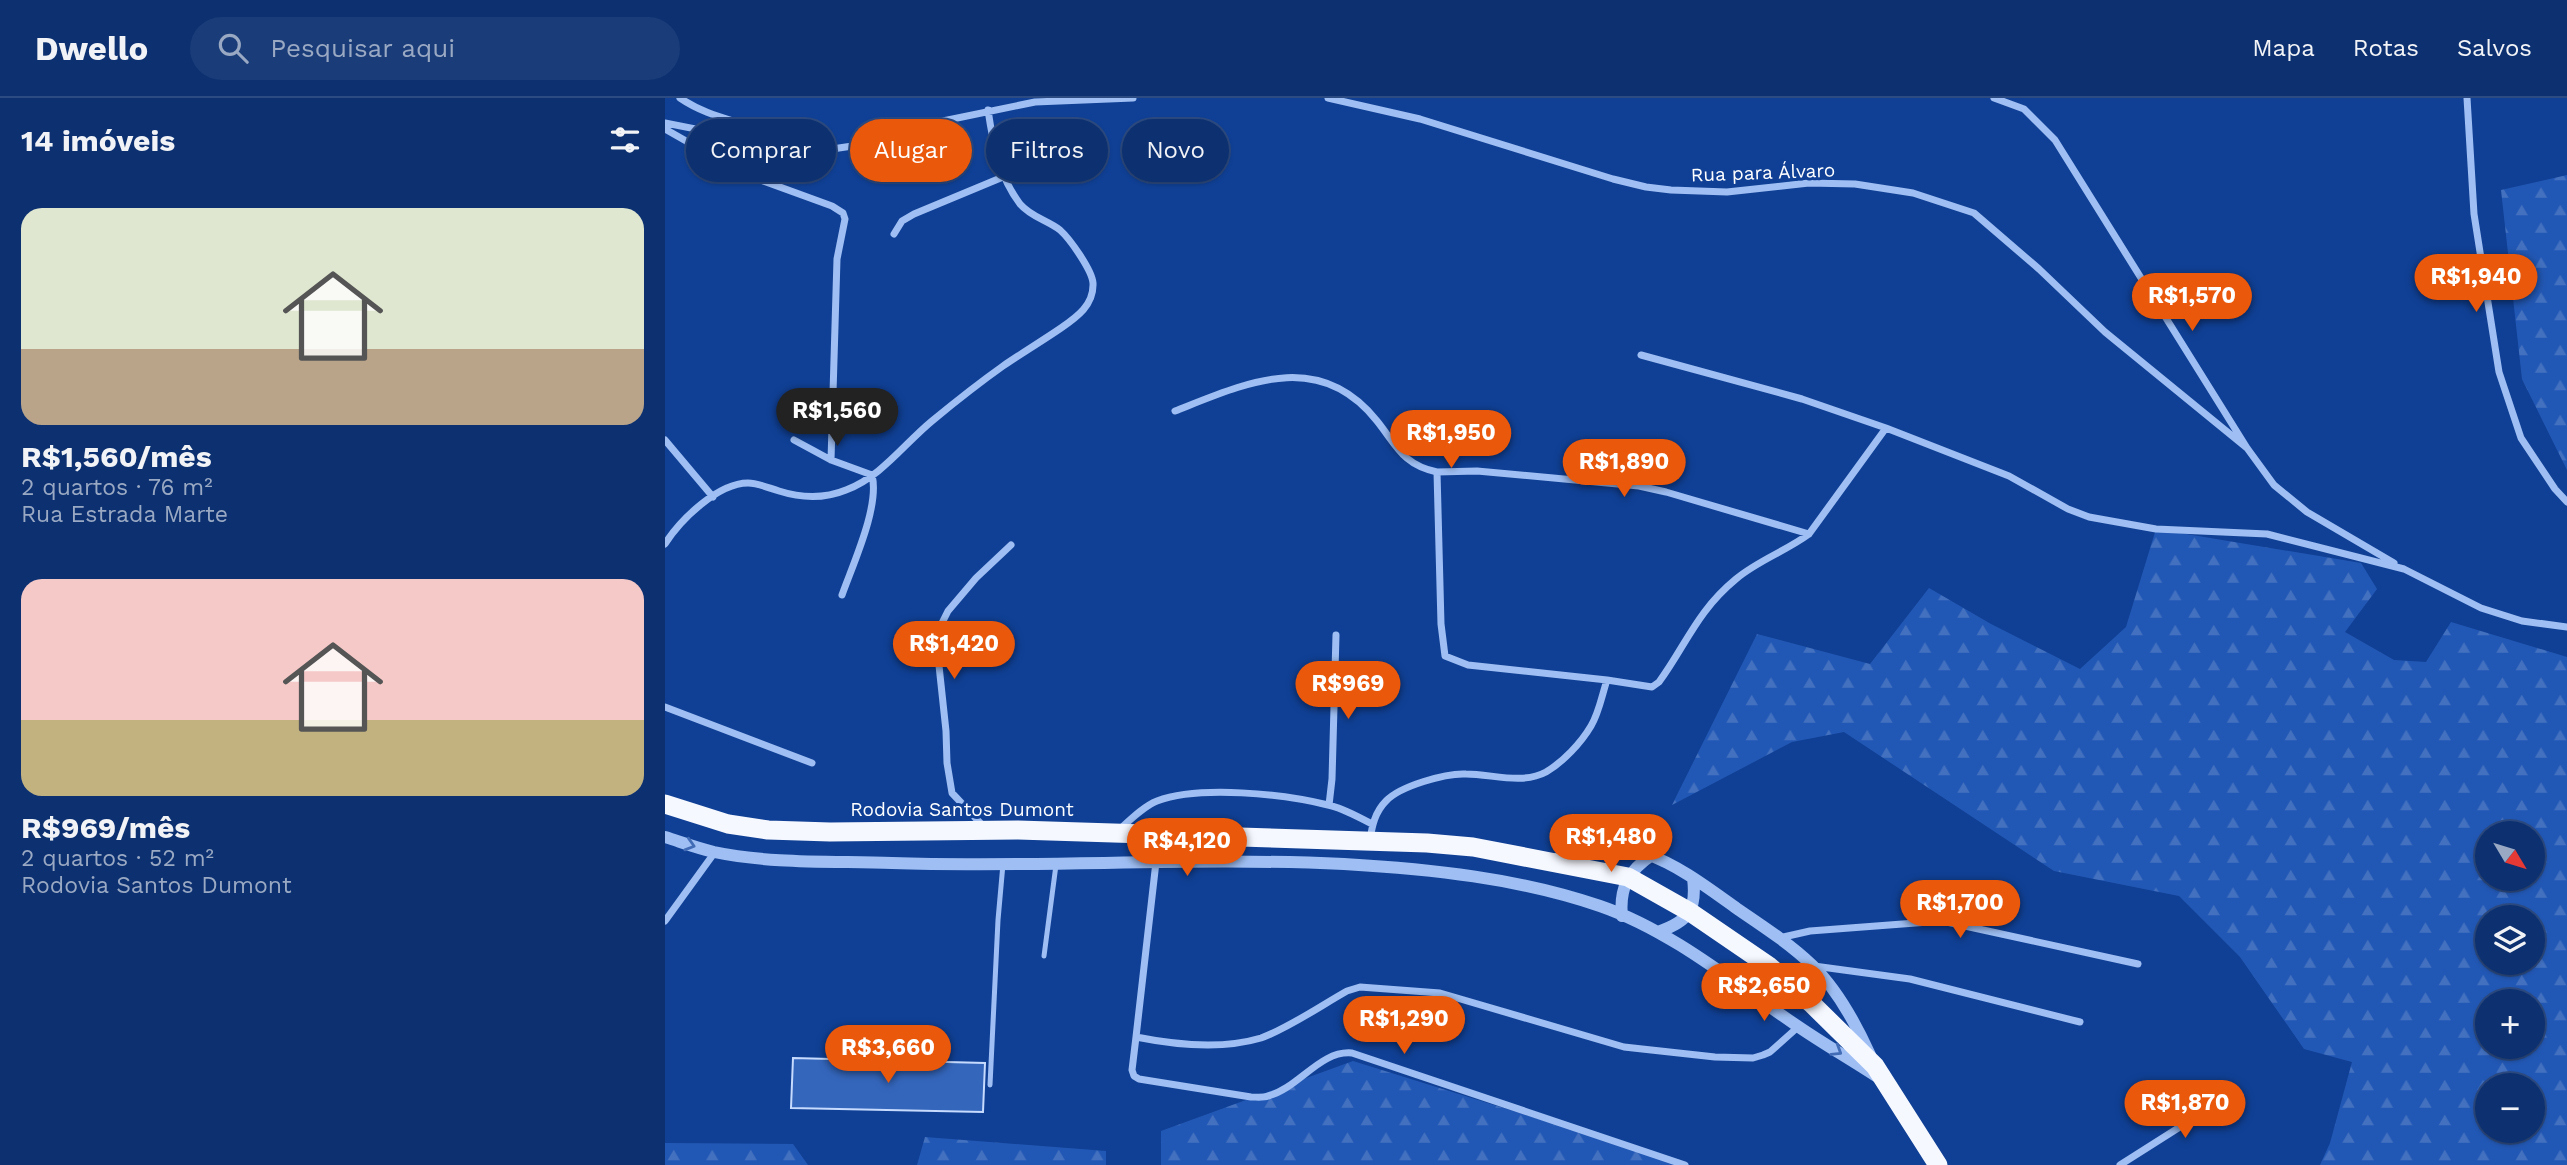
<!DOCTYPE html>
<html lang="pt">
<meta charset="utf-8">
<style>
:root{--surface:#0c3070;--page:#1a3c78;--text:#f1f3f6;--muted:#9aa9c3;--line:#2c4b83;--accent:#ea580c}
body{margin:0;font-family:"Work Sans",sans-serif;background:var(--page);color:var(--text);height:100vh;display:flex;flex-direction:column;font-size:26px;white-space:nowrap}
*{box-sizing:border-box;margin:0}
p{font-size:23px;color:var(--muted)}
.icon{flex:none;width:38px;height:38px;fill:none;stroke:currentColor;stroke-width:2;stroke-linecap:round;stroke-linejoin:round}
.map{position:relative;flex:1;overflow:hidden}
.side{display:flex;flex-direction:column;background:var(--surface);width:665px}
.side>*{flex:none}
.top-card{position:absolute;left:21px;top:21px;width:665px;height:63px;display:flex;gap:14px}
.needle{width:46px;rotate:128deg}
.controls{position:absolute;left:1810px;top:723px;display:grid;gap:14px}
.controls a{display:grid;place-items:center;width:70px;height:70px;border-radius:50%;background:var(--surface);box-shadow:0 2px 5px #0004,0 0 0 2px var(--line);font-size:35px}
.price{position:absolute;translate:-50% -60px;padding:0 16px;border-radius:24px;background:var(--accent);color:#fff;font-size:23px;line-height:46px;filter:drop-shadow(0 2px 4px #0008)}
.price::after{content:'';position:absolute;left:50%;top:42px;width:21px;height:16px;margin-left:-10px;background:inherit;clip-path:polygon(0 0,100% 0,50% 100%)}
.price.selected{background:#222;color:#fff}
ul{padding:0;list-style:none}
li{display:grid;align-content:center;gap:14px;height:371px;padding:0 21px}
li span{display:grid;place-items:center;height:217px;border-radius:21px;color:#555}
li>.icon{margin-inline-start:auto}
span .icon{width:126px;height:126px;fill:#fffc;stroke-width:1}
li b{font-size:30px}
h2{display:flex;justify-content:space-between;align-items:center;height:84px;padding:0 21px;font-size:30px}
.tag{padding:0 24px;border-radius:32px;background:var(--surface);box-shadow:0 2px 5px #0004,0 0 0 2px var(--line);font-size:24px;line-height:63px}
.tag.selected{background:var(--accent);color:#fff}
header{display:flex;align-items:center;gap:42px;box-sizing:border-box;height:98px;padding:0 35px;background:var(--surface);border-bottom:2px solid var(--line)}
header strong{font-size:33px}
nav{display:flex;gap:38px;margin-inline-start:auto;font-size:24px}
.search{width:490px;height:63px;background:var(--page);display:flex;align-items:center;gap:18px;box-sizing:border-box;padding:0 24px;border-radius:38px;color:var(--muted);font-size:26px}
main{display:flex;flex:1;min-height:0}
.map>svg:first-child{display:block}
</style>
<header>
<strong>Dwello</strong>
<div class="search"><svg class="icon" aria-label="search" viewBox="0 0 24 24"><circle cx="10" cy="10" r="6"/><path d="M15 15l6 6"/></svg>Pesquisar aqui</div>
<nav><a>Mapa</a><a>Rotas</a><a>Salvos</a></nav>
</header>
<main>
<section class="side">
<h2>14 imóveis<svg class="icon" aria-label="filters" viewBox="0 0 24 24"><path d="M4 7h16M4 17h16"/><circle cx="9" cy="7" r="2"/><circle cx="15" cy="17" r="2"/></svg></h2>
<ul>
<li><span style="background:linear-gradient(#dfe7d0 65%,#b9a48a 0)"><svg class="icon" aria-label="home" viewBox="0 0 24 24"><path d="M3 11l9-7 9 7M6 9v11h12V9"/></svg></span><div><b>R$1,560/mês</b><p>2 quartos · 76 m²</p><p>Rua Estrada Marte</p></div></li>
<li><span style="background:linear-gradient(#f6c9c9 65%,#c2b280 0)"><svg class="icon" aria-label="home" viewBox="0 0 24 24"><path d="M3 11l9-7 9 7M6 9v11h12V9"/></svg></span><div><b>R$969/mês</b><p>2 quartos · 52 m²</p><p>Rodovia Santos Dumont</p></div></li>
</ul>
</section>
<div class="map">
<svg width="1902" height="1067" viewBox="0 0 1902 1067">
<defs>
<pattern id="forest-firs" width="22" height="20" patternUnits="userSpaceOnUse" patternTransform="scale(1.75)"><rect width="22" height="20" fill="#2258b5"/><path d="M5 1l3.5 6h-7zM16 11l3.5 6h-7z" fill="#4371c0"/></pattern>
</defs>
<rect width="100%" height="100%" fill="#104095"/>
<path fill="url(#forest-firs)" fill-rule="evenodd" d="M 1902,77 L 1902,372 L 1857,281 L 1836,92 Z
M 1491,431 L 1696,465 L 1712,491 L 1680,534 L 1729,562 L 1761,564 L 1786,524 L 1902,559 L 1902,1067 L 1655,1067 L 1665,1045 L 1687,964 L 1639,951 L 1575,859 L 1514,798 L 1389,773 L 1179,634 L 1127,644 L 1007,707 L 1092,536 L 1205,566 L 1264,490 L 1326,526 L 1415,571 L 1461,529 ZM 1822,735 L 1867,735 L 1867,780 L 1822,780 ZM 1822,819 L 1867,819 L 1867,864 L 1822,864 ZM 1822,903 L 1867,903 L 1867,948 L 1822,948 ZM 1822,987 L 1867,987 L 1867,1032 L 1822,1032 Z
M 688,963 L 1021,1067 L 496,1067 L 496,1033 Z
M 260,1039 L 441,1053 L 441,1067 L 252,1067 Z
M 0,1045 L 128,1046 L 143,1067 L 0,1067 Z"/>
<path fill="#3466bc" stroke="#c7dbfe" stroke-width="2" d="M 128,960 L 320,965 L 318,1014 L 126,1010 Z"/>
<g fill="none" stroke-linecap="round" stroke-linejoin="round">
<path stroke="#9fbff4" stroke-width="5" d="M 379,858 L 391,767
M 325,987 L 333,822 L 338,766"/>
<path stroke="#9fbff4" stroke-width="7" d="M 15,0 C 40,17 65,21 93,31 C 103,35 113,43 122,48
M 663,0 L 755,21 L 948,81 L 981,89 L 1006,92 L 1062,94 L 1144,85 L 1190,86 L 1248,95 L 1309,115 L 1374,171 L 1440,234 L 1582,350
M 1329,0 L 1359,11 L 1390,42 L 1582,350 L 1609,387 L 1642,414 L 1729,465
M 1802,0 L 1809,116 L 1834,274 L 1856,340 L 1890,391 L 1902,404
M 0,25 L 147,54 L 221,43 L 273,24 L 370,4 L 468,0
M 0,31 L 79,76 L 167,108 L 178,115 L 180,121 L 172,161 L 166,362
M 229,136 L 237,123 L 249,116 L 338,79
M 510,313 C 581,285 654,250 712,323 C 732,348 738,367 772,374 L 776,526 L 780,558 L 803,567 L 942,582
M 1221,330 L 1344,378 L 1403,411 L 1424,419 L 1491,431 L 1602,436 L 1739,471 L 1816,510 L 1857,523 L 1902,529
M 0,342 L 48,399
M 129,342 L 166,362 L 207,377 C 215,408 188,466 177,497
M 772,374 L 812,373 L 974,388 L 1001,394 L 1144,436
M 0,446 C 15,422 53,385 83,385 C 93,385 104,390 114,393 C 136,400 159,401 181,392 C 216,379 239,346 267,323 C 290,304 314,285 338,268 C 357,255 377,243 396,230 C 412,219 429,207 428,185 C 427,172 405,141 395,132 C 382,122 366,119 355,106 C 334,78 328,46 323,12
M 0,609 L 147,665
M 664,707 L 667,681 L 671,537
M 319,729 L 287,695 L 282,665 L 281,633 L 272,549 L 275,529 L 283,513 L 311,480 L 346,447
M 454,732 C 465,722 479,708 492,703 C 535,687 618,696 663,707 C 678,710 693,719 707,726
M 705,742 C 707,728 710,714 721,703 C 735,688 781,675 801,676 C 827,676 857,687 881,674 C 898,664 916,645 926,628 C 934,615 937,597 942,582 L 987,589 L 994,584 C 1021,547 1032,513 1071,481 C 1092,463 1121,453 1144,436 L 1221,330 L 1137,301 L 976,257
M 491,764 L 471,939 C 511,947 556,952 596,940 C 622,931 657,907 682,893 L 695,889 L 775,895 L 959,949 L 1050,959 L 1088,960 L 1098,957 L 1105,954 L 1133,929
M 0,823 L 50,754
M 1114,840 L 1145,833 L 1277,823 L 1473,866
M 1149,868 L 1245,881 L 1415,924
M 471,939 L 467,972 L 469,978 L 474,981 L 586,999 C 592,999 598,1000 603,998 C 634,990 655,952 687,955 L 1020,1067
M 1455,1067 L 1570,994"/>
<path stroke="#9fbff4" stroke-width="12" d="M 0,739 C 16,744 32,750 49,754 C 106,766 168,763 227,765 C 377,770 528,759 679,766 C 765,771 853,780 935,808 C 1007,833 1069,885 1131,927 C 1157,945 1185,961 1211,978
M 885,764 C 960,725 1014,769 1074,812 C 1099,829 1125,846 1147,867 C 1172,891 1191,926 1205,957
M 957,818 C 954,790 964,772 987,757
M 993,834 C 1024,823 1032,812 1028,780"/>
<path stroke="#f6f8ff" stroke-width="19" d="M 0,706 L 63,726 L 103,732 L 165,734 L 353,732 L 762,745 L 808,749 L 963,779 L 1025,814 L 1104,868 L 1148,907 L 1210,968 L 1273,1067"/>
</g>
<defs><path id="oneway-chevron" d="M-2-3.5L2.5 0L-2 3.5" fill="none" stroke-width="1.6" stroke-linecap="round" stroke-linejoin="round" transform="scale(1.75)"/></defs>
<g stroke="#426cb6">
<use href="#oneway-chevron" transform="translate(25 747) rotate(17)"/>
<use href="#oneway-chevron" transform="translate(1172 953) rotate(32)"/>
</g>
<g text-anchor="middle" stroke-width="6" stroke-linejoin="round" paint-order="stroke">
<g font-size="19" fill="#fff" stroke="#104095">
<text transform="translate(1098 74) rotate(-2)" y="7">Rua para Álvaro</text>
<text x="297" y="718">Rodovia Santos Dumont</text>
</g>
</g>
</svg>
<div class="controls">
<a><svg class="needle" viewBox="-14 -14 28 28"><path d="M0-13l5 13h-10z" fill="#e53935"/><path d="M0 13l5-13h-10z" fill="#9aa9c3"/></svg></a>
<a><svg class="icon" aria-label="layers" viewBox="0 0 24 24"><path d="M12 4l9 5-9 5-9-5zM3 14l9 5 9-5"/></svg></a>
<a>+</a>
<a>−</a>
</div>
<b class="price" style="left:1811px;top:216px">R$1,940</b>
<b class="price" style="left:1527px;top:235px">R$1,570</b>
<b class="price selected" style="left:172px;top:350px">R$1,560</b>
<b class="price" style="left:786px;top:372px">R$1,950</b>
<b class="price" style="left:959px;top:401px">R$1,890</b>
<b class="price" style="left:289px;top:583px">R$1,420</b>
<b class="price" style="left:683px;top:623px">R$969</b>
<b class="price" style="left:946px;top:776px">R$1,480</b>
<b class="price" style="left:522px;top:780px">R$4,120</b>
<b class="price" style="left:1295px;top:842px">R$1,700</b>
<b class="price" style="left:1099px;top:925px">R$2,650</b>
<b class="price" style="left:739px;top:958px">R$1,290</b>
<b class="price" style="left:223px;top:987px">R$3,660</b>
<b class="price" style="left:1520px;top:1042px">R$1,870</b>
<div class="top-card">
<a class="tag">Comprar</a>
<a class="tag selected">Alugar</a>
<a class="tag">Filtros</a>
<a class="tag">Novo</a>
</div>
</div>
</main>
